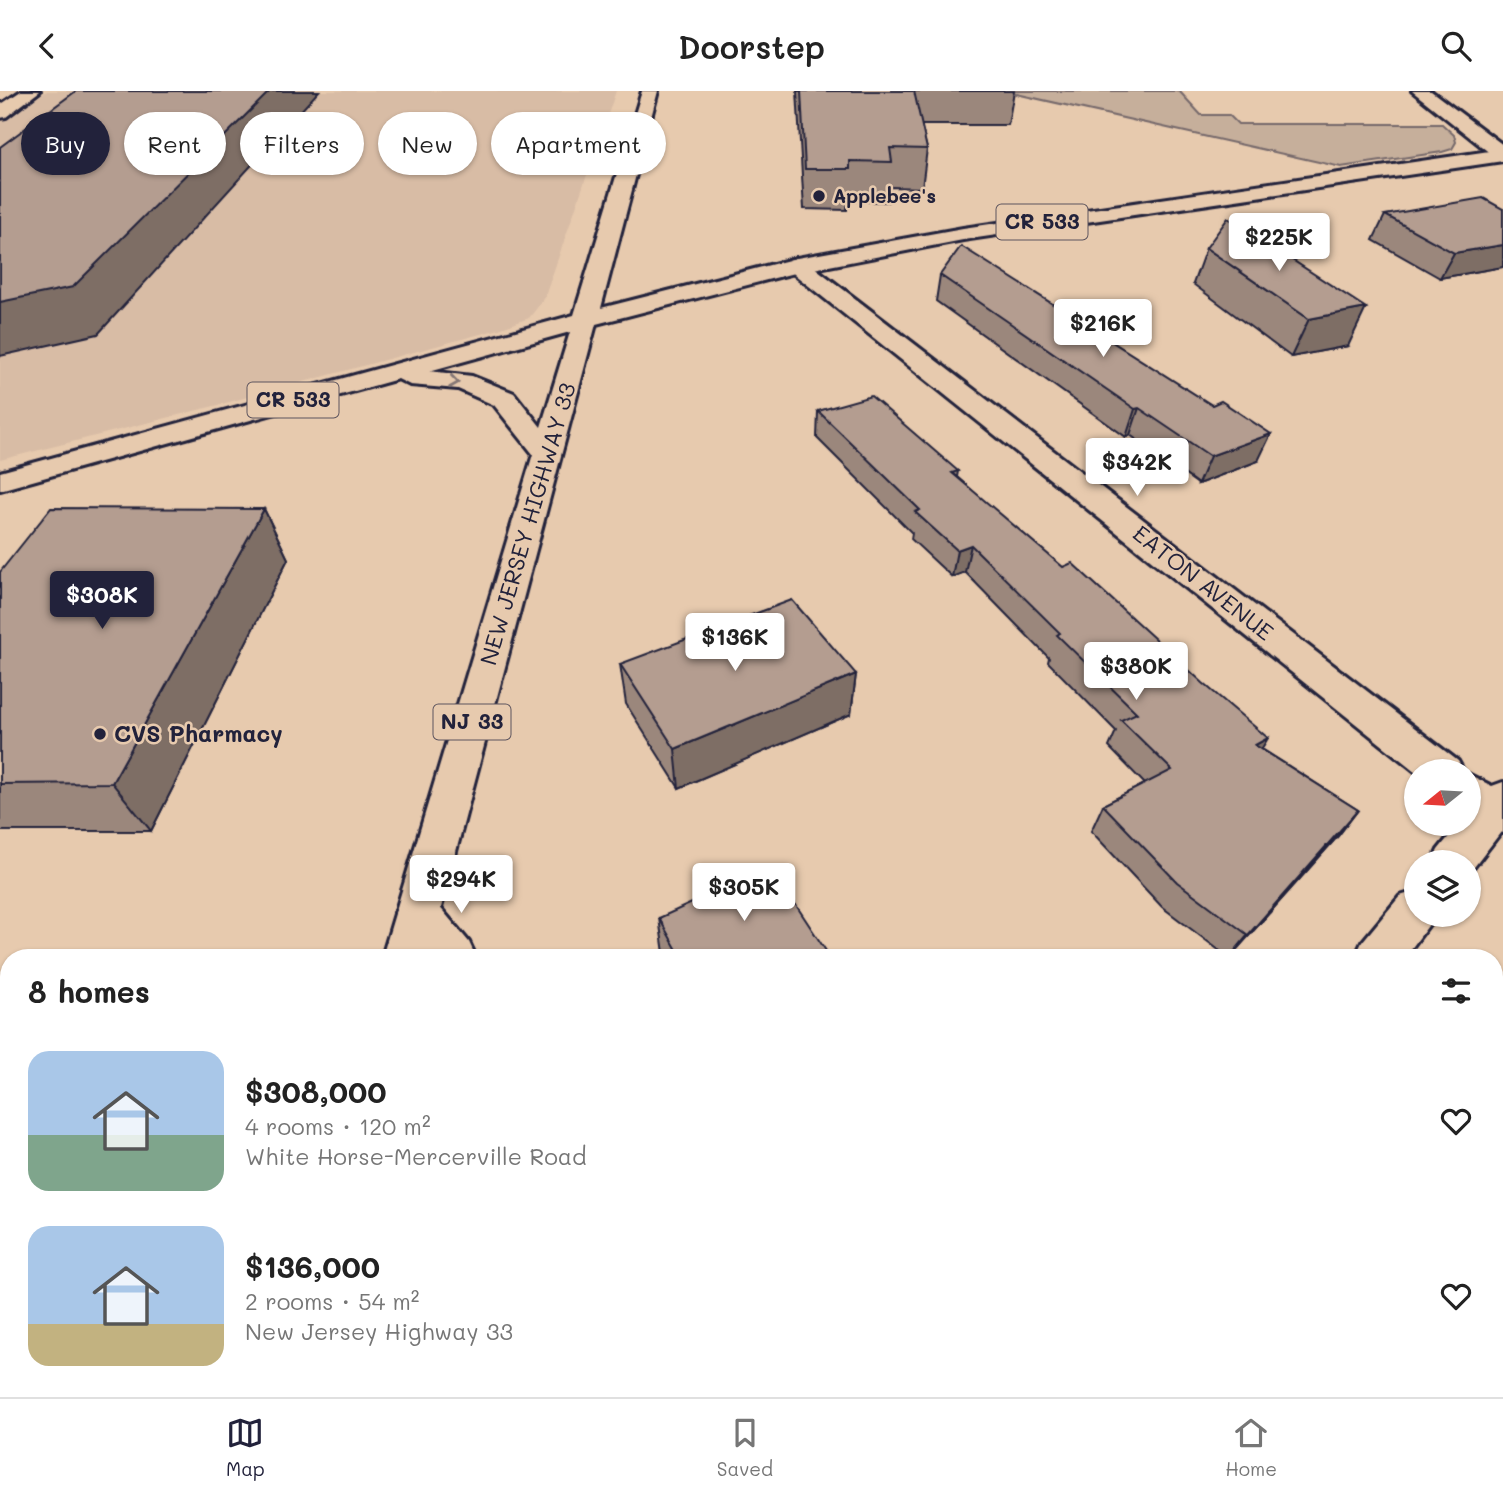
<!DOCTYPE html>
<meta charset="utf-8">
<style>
:root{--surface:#fff;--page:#f6f6f6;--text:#222;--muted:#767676;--line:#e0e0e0;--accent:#22223b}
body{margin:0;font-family:Mali,sans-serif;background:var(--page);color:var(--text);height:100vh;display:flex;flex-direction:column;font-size:26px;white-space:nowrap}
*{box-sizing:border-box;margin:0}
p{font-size:23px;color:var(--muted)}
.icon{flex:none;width:38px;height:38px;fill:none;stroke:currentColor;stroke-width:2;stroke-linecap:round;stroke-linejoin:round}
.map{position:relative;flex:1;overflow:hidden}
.side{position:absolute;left:0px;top:858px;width:1503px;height:450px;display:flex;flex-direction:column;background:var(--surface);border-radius:28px 28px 0 0;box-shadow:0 2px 5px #0004}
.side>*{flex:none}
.guide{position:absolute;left:21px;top:21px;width:700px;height:63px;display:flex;gap:14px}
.needle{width:46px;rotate:252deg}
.controls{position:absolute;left:1404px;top:668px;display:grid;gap:14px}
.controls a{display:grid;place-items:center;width:77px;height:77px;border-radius:50%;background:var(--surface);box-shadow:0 2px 5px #0004;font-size:35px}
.price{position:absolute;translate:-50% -60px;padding:0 16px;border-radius:7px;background:#fff;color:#222;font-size:23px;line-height:46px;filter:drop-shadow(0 2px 4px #0008)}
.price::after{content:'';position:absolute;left:50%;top:42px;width:21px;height:16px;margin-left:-10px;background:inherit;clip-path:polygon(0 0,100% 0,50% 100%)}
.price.selected{background:var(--accent);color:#fff}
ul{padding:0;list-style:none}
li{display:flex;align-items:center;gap:21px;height:175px;padding:0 28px}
li span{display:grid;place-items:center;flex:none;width:196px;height:140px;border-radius:21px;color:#555}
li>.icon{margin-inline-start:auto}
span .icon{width:84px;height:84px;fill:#fffc;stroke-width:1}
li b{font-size:30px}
h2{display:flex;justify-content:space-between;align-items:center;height:84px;padding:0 28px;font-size:30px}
.chip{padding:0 24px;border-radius:32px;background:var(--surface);box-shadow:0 2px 5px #0004;font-size:24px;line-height:63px}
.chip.selected{background:var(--accent);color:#fff}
header{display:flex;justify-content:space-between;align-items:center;height:91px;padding:0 28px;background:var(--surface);font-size:32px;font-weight:600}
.tabs{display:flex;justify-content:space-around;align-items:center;height:98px;border-top:2px solid var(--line);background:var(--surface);font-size:19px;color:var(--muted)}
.tabs a{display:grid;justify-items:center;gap:4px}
.tabs .selected{color:var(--accent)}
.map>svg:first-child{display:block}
</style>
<header><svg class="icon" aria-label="back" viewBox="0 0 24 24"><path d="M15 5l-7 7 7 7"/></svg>Doorstep<svg class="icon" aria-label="search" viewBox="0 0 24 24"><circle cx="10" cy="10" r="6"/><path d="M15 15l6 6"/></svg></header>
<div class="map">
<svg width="1503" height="1306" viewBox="0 0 1503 1306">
<rect width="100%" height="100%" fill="#e7caae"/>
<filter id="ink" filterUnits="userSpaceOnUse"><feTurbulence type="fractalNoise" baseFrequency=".0143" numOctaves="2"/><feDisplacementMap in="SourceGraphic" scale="14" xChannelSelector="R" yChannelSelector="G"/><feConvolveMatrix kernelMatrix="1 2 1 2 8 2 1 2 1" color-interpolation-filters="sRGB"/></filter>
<g filter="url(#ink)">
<path fill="#d8bca5" d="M 47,0 L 616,0 L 544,208 L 529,227 L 499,238 L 218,314 L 0,369 L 0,32 Z"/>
<path fill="#c6af9b" stroke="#74686b" stroke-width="2" d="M 1003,0 L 1176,0 L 1180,1 L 1201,24 L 1229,24 L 1238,33 L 1442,33 L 1454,44 L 1456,51 L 1452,58 L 1442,61 L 1341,76 Z"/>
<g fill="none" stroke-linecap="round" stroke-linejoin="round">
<g stroke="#22223b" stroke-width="6">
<path id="street" d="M 21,0 L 40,0 L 6,26 L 0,27 L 0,14 Z
M 1412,0 L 1431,0 L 1503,54 L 1503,69 L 1496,67 Z
M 797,167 L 805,169 L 1458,670 L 1464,681 L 1416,681 L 789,179 L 786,174 L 789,169 Z
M 1468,683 L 1492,695 L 1503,691 L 1503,742 L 1501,741 L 1468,784 L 1468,772 L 1432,772 L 1438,759 L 1459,733 L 1468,733 Z
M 1416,800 L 1416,824 L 1436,824 L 1405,866 L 1355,866 L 1362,851 L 1400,805 Z
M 417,803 L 433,808 L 469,851 L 476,866 L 426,866 L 401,836 L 395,822 L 401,808 Z
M 659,1298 L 719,1298 L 722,1306 L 662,1306 Z
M 999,1298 L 1062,1298 L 1059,1306 L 996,1306 Z"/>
</g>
<g stroke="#22223b" stroke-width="6">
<path id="primary" d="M 642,0 L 658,0 L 601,217 L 797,167 L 963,137 L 1503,58 L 1503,70 L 963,149 L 798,181 L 596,233 L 428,866 L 382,866 L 533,363 L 494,314 L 458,298 L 410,294 L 398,288 L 0,399 L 0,381 L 574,224 ZM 570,241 L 541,336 L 514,302 L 472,285 L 429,280 Z
M 251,1298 L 311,1298 L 309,1306 L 249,1306 Z"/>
</g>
<use href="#street" fill="#e7caae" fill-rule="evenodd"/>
<use href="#primary" fill="#e7caae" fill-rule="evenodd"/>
</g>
<path fill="#9b877c" stroke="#22223b" stroke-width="2" d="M 797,0 L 1014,0 L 1008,34 L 921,34 L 927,58 L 922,97 L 890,96 L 888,111 L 848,110 L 847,119 L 804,118 Z
M 1503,118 L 1503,176 L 1440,187 L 1373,149 L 1385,124 Z
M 1206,157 L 1348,255 L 1291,266 L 1193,193 Z
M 940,184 L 1258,370 L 1198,393 L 1130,344 L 1126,346 L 936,210 Z
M 818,320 L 958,380 L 957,386 L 1262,658 L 1358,719 L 1338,745 L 1230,866 L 1228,866 L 1162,816 L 1091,740 L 1103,714 L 1145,693 L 1109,656 L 1116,640 L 1048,571 L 1049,567 L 965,481 L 952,486 L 911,448 L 912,442 L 817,347 Z
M 264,418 L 288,468 L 151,740 L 0,740 L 0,481 Z
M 620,573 L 856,583 L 851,623 L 679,697 L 626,613 Z
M 659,827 L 830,866 L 666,866 L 664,862 Z
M 1372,1298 L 1494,1298 L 1503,1306 L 1380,1306 Z"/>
<path fill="#7e6e65" stroke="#22223b" stroke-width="2" d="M 270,0 L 319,0 L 98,243 L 0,265 L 0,211 Z
M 1503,154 L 1503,176 L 1440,187 L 1454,162 Z
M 1366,217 L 1348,255 L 1291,266 L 1309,228 Z
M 1139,317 L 1130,344 L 1126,346 L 1135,318 Z
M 1271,343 L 1258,370 L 1198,393 L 1210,365 Z
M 264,418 L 288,468 L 151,740 L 112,692 Z
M 971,454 L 965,481 L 952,486 L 957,459 Z
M 856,583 L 851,623 L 679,697 L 675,658 Z
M 1268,647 L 1252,674 L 1255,654 Z
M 1358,719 L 1338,745 L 1230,866 L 1248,844 Z
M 9,1122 L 9,1130 L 0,1126 Z"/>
<path fill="#b49d90" stroke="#22223b" stroke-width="2" d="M 76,0 L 270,0 L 73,196 L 0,211 L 0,56 Z
M 801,0 L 914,0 L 927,58 L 890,57 L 892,71 L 850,70 L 850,78 L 805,78 Z
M 1483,107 L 1503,118 L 1503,154 L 1454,162 L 1385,124 Z
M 1228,127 L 1366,217 L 1309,228 L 1206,157 Z
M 961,155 L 1212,314 L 1221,310 L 1271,343 L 1210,365 L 1139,317 L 1135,318 L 940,184 Z
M 871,305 L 958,380 L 952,382 L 1063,476 L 1072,472 L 1203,592 L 1268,647 L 1255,654 L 1358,719 L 1248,844 L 1177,791 L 1103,714 L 1172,679 L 1121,629 L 1137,622 L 1057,544 L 1060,542 L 971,454 L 957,459 L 915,421 L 920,419 L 818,320 Z
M 51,417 L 264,418 L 112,692 L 0,693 L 0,481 Z
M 792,509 L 856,583 L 675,658 L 620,573 Z
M 771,776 L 830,866 L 681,866 L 659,827 Z
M 9,1012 L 9,1122 L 0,1126 L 0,1015 Z
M 1494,1089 L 1503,1096 L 1503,1306 L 1423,1306 L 1415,1298 L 1494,1298 Z
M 449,1298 L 558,1300 L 560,1306 L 448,1306 Z"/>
<defs><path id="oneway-chevron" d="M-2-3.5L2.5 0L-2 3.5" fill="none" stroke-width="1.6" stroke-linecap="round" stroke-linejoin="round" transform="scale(1.75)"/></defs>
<use stroke="#847674" href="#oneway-chevron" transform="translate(454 291) rotate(8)"/>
</g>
<g fill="#22223b" stroke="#e7caae" stroke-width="2.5">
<circle cx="819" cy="105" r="7"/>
<circle cx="100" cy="643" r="7"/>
</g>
<g text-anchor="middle" stroke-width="5" stroke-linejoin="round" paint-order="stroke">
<g font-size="19" font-weight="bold" fill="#22223b" stroke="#e7caae" text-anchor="start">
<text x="833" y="112">Applebee's</text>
</g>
<g fill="#e7caae" stroke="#5d545e" stroke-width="2">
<rect x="996.5" y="113.5" width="91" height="35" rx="5"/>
<rect x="247.5" y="291.5" width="91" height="35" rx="5"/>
<rect x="433.5" y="613.5" width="77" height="35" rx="5"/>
</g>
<g font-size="21" font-weight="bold" fill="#22223b">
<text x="1042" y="138">CR 533</text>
<text x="293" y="316">CR 533</text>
<text x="472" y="638">NJ 33</text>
</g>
<g font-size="23" fill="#22223b" stroke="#e7caae">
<text transform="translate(528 433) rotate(-74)" y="8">NEW JERSEY HIGHWAY 33</text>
<text transform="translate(1203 492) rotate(38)" y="8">EATON AVENUE</text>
</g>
<g font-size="23" font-weight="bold" fill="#22223b" stroke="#e7caae" text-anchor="start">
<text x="114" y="651">CVS Pharmacy</text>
</g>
</g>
</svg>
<div class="controls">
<a><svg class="needle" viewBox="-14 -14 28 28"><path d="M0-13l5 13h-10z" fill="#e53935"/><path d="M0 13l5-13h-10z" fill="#767676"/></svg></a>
<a><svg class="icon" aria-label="layers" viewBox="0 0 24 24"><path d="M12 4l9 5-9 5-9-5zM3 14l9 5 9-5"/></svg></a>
</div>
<b class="price" style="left:1279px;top:182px">$225K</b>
<b class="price" style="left:1103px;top:268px">$216K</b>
<b class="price" style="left:1137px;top:407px">$342K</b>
<b class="price selected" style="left:102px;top:540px">$308K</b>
<b class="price" style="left:735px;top:582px">$136K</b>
<b class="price" style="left:1136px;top:611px">$380K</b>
<b class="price" style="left:461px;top:824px">$294K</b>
<b class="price" style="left:744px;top:832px">$305K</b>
<div class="guide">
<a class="chip selected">Buy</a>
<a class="chip">Rent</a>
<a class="chip">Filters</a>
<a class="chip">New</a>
<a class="chip">Apartment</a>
</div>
<section class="side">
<h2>8 homes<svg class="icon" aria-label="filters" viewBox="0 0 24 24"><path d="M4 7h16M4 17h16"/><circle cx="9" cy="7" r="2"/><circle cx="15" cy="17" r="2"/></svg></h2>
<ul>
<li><span style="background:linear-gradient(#a9c7e8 60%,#7fa58c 0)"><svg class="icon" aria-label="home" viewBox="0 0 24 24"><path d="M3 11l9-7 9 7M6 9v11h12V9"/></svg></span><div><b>$308,000</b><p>4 rooms · 120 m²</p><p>White Horse-Mercerville Road</p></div><svg class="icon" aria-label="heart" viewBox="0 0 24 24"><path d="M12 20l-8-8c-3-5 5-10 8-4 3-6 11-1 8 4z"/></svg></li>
<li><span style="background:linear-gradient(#a9c7e8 70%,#c2b280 0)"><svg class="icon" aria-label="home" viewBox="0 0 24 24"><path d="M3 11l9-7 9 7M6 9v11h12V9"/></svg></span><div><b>$136,000</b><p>2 rooms · 54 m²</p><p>New Jersey Highway 33</p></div><svg class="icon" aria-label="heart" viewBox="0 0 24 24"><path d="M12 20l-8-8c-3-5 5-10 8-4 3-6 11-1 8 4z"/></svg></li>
</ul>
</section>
</div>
<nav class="tabs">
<a class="selected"><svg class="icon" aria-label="map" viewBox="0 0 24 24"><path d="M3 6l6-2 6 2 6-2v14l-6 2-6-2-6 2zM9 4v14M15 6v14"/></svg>Map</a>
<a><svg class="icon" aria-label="saved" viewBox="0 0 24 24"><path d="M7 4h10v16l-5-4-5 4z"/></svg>Saved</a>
<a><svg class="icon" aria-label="home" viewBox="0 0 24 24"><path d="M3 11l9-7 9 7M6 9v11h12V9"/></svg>Home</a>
</nav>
